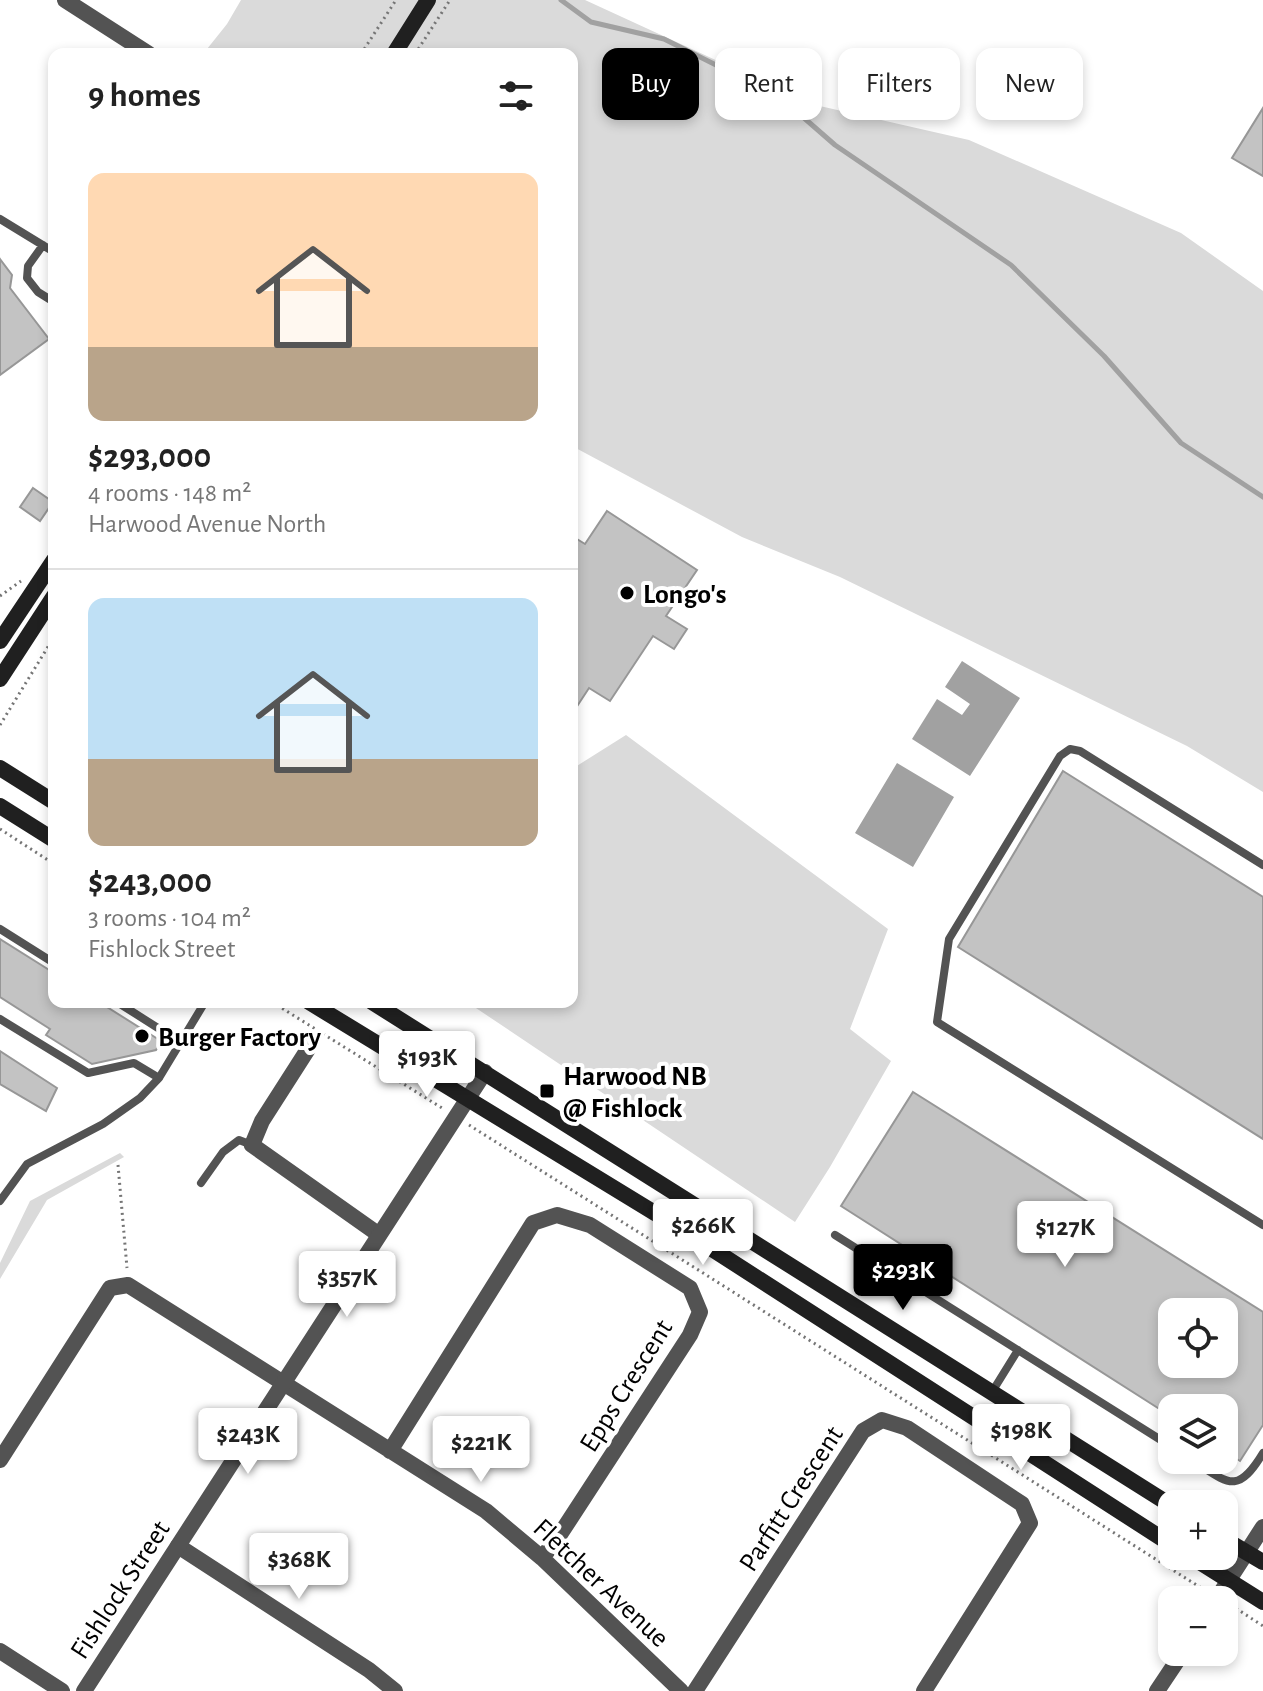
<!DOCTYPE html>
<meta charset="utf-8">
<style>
:root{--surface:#fff;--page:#f6f6f6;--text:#222;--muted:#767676;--line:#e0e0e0;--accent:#000}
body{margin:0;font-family:"Alegreya Sans",sans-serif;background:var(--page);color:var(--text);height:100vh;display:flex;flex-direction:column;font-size:30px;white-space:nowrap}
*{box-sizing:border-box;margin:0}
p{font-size:26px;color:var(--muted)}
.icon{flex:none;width:44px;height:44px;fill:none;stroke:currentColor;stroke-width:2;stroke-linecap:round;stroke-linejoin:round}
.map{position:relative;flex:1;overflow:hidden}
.drawer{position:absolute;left:48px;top:48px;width:530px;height:960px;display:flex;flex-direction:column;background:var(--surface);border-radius:16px;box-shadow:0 4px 12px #0003}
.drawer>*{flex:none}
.guide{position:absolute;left:602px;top:48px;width:540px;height:72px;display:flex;gap:16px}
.controls{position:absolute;left:1158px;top:1298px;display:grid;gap:16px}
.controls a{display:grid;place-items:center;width:80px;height:80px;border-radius:16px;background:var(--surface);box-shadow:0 4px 12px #0003;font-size:40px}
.price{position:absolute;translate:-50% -68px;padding:0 18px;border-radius:8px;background:#fff;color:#222;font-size:26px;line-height:52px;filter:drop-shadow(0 2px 4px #0008)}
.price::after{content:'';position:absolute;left:50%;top:48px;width:24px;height:18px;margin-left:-12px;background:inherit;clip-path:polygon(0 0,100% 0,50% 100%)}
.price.active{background:var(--accent);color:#fff}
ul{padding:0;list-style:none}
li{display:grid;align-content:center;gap:16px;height:424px;padding:0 40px}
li+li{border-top:2px solid var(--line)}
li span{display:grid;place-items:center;height:248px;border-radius:16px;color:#555}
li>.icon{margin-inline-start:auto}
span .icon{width:144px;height:144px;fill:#fffc;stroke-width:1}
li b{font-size:34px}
h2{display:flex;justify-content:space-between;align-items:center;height:96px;padding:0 40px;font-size:34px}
.pill{padding:0 28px;border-radius:16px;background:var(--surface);box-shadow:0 4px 12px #0003;font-size:28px;line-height:72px}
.pill.active{background:var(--accent);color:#fff}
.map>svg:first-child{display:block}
</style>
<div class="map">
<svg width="1263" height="1691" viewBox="0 0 1263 1691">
<rect width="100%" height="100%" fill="#fff"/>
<path fill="#dadada" d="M 241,0 L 585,0 L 811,104 L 969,140 L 1181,233 L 1263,291 L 1263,792 L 1187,746 L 840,577 L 742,537 L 572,446 L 572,54 L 203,54 L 227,24 Z
M 626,735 L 888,929 L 850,1029 L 891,1061 L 830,1167 L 795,1222 L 467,1002 L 572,1002 L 572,769 Z
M 120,1153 L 124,1157 L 47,1200 L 0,1279 L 0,1263 L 30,1201 Z"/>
<path fill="#a1a1a1" d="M 962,661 L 1020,698 L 970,776 L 912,739 L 937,699 L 962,715 L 970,704 L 945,687 Z
M 897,763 L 954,797 L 913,867 L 855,833 Z"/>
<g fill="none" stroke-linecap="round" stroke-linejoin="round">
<path stroke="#a1a1a1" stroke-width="5" d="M 561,0 L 591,22 L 664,39 L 780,97 L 835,145 L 1011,265 L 1104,356 L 1181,443 L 1263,497"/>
</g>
<path fill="#c3c3c3" stroke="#979797" stroke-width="2" fill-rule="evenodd" d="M 1263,108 L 1263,176 L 1232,158 Z
M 0,259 L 12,275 L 10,288 L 49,339 L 0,375 Z
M 33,488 L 53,502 L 40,521 L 20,507 Z
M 607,511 L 697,570 L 666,616 L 687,629 L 674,649 L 653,636 L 610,701 L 589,688 L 572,714 L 572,536 L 585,544 Z
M 1063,771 L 1263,897 L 1263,1139 L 958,947 Z
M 0,939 L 54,973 L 54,1002 L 99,1002 L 161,1041 L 156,1050 L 92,1064 L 46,1035 L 50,1029 L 0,997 Z
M 0,1051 L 57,1088 L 46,1111 L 0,1084 Z
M 913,1092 L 1263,1312 L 1263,1425 L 1240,1461 L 1224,1451 L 1224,1408 L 1172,1408 L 1172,1417 L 841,1206 ZM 1172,1312 L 1224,1312 L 1224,1364 L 1172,1364 Z"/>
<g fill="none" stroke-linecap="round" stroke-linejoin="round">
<path stroke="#757575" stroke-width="3" stroke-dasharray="2 4" stroke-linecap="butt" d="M 361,54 L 396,0
M 415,54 L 450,0
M 0,596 L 21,581
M 0,725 L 54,637
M 0,829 L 54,864
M 272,1002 L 442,1108
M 469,1125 L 1206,1591
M 118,1165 L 127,1268
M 1231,1605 L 1263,1626"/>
<path stroke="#535353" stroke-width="8" d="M 0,219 L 54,252
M 43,245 L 28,266 L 27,278 L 38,292 L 54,302
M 54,404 L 54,407
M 54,694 L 54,697
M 1263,865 L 1080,751 L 1070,749 L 1060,756 L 949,939 L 937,1022 L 1263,1225
M 0,929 L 54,963
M 117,1002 L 180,1042
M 0,1019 L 88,1073 L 134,1063 L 159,1078 L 205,1002
M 201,1183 L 223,1152 L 239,1140 L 252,1145
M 0,1201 L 27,1164 L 103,1124 L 140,1098 L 159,1078
M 835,1235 L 1172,1447
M 992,1392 L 1018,1350
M 1192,1460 C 1228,1483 1237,1496 1263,1453"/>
<path stroke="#535353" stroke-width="16" d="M 65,0 L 149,54
M 310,1046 L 262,1121 L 252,1145 L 378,1234
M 390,1451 L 533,1223 L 557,1215 L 590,1225 L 690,1288 L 700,1312 L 690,1335 L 559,1536 L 542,1558
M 0,1460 L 110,1288 L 128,1285 L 486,1511 L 542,1558 L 681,1691
M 178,1546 L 369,1670 L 395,1691
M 1216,1600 L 1263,1527
M 0,1651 L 62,1691
M 695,1691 L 863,1431 L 882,1420 L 907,1428 L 1022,1504 L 1030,1523 L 924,1691
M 1157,1691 L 1183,1652"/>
<path stroke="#535353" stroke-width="16" d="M 84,1691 L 485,1072"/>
<path stroke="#202020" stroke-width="16" d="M 394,54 L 428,0
M 0,641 L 54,560
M 0,679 L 54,596
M 0,768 L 54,802
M 0,806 L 54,840
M 309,1002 L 681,1229 L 1172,1545
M 372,1002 L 1172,1506
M 1224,1539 L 1263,1562
M 1190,1556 L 1263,1602"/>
</g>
<g fill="#000" stroke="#fff" stroke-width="3">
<circle cx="627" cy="593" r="8"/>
<circle cx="142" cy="1036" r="8"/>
<rect x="539" y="1083" width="16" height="16" rx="4"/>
</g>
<g text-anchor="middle" stroke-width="8" stroke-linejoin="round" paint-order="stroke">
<g font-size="28" font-weight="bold" fill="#000" stroke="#fff" text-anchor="start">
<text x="643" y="603">Longo's</text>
<text x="158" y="1046">Burger Factory</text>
<text x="563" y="1085">Harwood NB<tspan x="563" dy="32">@ Fishlock</tspan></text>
</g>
<g font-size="28" fill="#000" stroke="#fff">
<text transform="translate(625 1385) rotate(-58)" y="10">Epps Crescent</text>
<text transform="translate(790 1498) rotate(-57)" y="10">Parfitt Crescent</text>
<text transform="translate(602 1582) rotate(43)" y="10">Fletcher Avenue</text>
<text transform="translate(119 1589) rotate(-57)" y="10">Fishlock Street</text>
</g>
</g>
</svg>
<div class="controls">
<a><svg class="icon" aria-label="locate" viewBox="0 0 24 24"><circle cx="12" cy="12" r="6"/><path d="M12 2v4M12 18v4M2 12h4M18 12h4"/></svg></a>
<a><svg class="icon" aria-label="layers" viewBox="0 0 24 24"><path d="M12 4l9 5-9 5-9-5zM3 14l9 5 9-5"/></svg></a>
<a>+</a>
<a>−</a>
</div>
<b class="price" style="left:427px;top:1099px">$193K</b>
<b class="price" style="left:703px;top:1267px">$266K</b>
<b class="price" style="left:1065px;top:1269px">$127K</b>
<b class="price active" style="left:903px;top:1312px">$293K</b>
<b class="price" style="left:347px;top:1319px">$357K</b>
<b class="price" style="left:1021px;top:1472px">$198K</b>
<b class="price" style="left:248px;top:1476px">$243K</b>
<b class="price" style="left:481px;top:1484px">$221K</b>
<b class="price" style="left:299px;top:1601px">$368K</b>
<div class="guide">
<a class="pill active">Buy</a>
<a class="pill">Rent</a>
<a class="pill">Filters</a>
<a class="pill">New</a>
</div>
<section class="drawer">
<h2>9 homes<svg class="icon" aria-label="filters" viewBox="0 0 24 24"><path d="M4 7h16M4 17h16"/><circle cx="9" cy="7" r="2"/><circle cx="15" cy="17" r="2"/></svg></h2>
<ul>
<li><span style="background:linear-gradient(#ffd9b3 70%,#b9a48a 0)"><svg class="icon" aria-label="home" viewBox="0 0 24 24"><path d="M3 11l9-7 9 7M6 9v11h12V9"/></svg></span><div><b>$293,000</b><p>4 rooms · 148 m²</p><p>Harwood Avenue North</p></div></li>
<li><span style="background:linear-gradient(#bfe0f5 65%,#b9a48a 0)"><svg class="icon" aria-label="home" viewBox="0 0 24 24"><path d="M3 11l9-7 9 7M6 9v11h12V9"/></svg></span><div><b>$243,000</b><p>3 rooms · 104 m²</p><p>Fishlock Street</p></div></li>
</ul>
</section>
</div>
